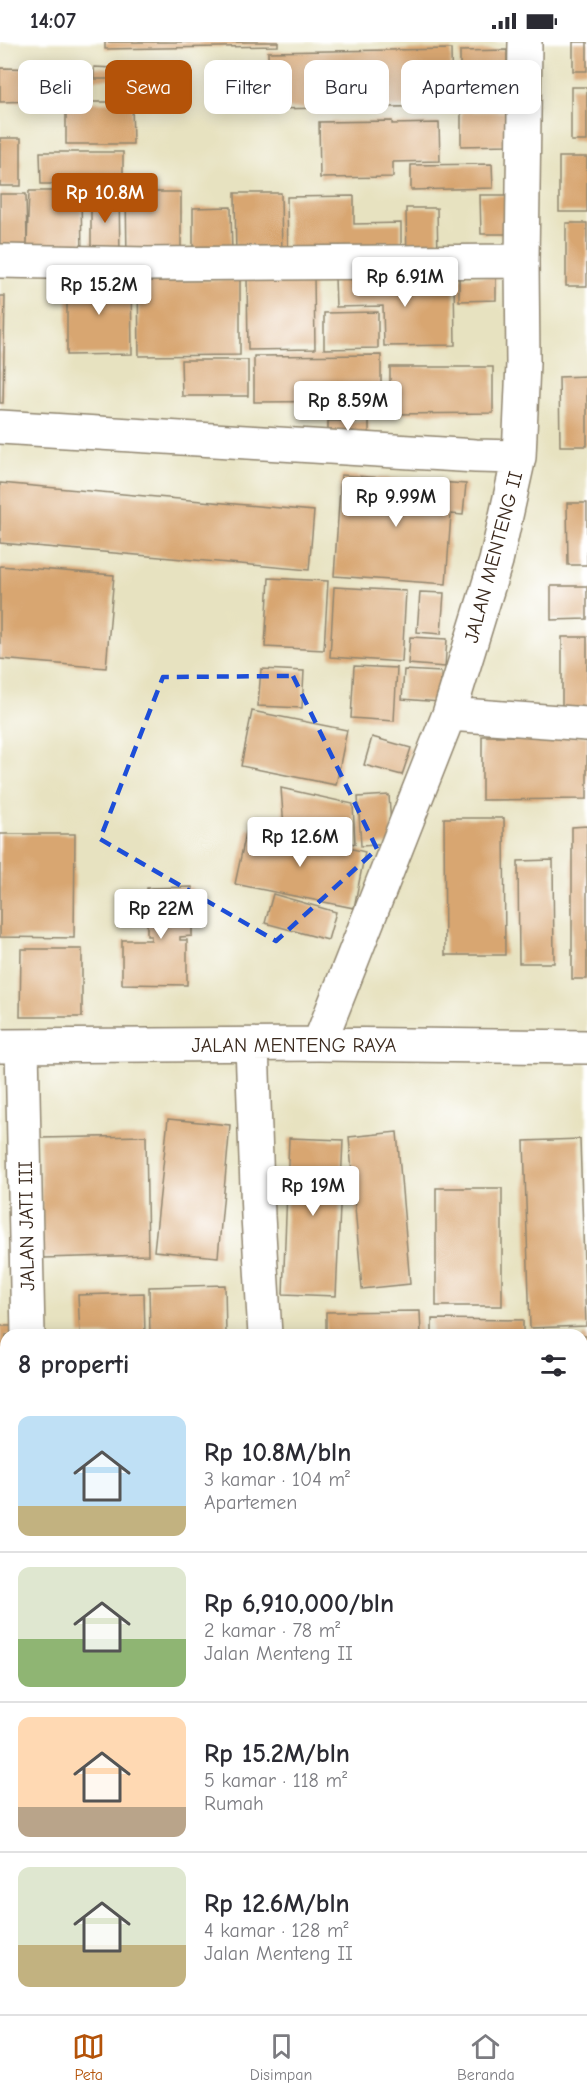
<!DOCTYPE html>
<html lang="id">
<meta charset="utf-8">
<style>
:root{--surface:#fff;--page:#f7f7f7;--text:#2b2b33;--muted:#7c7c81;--line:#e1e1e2;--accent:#b45309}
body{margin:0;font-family:"Comic Neue",sans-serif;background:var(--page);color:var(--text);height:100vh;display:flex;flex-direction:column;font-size:22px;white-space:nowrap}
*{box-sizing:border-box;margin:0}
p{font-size:20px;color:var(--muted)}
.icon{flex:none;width:33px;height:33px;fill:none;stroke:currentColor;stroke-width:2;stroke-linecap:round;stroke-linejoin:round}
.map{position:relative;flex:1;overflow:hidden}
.panel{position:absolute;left:0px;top:1287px;width:588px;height:686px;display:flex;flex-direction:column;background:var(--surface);border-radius:18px 18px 0 0;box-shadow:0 3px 15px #0003}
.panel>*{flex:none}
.hud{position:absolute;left:18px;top:18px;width:552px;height:54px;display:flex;gap:12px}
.price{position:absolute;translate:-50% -51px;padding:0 14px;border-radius:6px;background:#fff;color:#222;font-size:20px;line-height:39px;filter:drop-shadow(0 2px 3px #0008)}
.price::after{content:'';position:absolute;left:50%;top:36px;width:18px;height:14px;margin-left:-9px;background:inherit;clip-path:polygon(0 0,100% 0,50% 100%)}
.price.current{background:var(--accent);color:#fff}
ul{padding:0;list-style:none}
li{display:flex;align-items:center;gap:18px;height:150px;padding:0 18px}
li+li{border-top:2px solid var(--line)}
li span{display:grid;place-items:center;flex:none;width:168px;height:120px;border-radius:12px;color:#555}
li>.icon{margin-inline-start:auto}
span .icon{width:72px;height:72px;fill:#fffc;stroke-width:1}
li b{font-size:26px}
h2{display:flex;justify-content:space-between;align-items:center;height:72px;padding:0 18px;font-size:26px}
.chip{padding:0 21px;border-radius:12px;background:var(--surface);box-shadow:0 3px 15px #0003;font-size:21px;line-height:54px}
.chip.current{background:var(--accent);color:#fff}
.status{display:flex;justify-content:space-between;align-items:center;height:42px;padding:0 30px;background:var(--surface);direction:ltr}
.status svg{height:16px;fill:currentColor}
.tabs{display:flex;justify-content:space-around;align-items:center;height:84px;border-top:2px solid var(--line);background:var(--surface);font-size:16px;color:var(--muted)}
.tabs a{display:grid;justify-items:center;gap:3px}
.tabs .current{color:var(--accent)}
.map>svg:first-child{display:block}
</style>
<div class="status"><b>14:07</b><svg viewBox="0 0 49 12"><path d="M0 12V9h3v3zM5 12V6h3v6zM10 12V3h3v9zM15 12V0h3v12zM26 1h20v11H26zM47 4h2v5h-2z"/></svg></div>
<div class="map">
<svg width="587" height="1972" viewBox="0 0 587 1972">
<rect width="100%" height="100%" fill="#fff"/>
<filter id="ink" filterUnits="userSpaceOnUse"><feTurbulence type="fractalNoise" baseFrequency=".0167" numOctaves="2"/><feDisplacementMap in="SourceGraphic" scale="12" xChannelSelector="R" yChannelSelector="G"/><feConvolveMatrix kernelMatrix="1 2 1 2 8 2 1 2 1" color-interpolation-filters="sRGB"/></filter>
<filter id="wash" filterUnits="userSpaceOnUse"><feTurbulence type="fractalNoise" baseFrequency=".008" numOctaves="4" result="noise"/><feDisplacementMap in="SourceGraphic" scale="24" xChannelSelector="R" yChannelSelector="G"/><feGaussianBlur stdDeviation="1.35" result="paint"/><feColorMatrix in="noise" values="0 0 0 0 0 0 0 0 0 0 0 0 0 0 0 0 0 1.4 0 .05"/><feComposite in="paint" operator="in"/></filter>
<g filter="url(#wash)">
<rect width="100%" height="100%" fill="#e7e2c0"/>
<g id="blocks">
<path fill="#d8a671" d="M 105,0 L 278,0 L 278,4 L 105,7 Z
M 573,0 L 587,0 L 587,29 L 573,29 Z
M 451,7 L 452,64 L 269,67 L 268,10 Z
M 507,8 L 507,35 L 460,36 L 460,9 Z
M 94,25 L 113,26 L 113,37 L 94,37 Z
M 0,26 L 55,27 L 55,34 L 71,34 L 71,58 L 0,60 Z
M 571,45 L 587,45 L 587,99 L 571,99 Z
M 66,60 L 132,60 L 133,102 L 66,102 Z
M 508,69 L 509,103 L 461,104 L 461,70 Z
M 392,79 L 392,82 L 439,81 L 440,119 L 393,120 L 393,135 L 320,136 L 319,80 Z
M 0,96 L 21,96 L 21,144 L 0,144 Z
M 40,110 L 123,110 L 123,142 L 41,142 Z
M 559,115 L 587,115 L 587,170 L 559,170 Z
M 492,122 L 493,146 L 411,148 L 411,123 Z
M 91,145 L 119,145 L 120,218 L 91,219 Z
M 29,149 L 81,149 L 82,216 L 0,216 L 0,152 L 26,152 L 27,202 Z
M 126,150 L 181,150 L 181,219 L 127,219 Z
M 235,151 L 281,151 L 282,218 L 236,218 Z
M 480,153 L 511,153 L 512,192 L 481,192 Z
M 354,154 L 354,182 L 401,181 L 401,212 L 288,216 L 287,155 Z
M 231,165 L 232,215 L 193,215 L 193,166 Z
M 406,166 L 437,166 L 438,217 L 407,218 Z
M 566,181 L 587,181 L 587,244 L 566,244 Z
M 314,233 L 315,307 L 248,308 L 247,234 Z
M 397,234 L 397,239 L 454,238 L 455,303 L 384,304 L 383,264 L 336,265 L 335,235 Z
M 67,235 L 131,235 L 132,312 L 67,313 Z
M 459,235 L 496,235 L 496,258 L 459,259 Z
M 240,238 L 240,313 L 139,314 L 138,239 Z
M 0,254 L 5,254 L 3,361 L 0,361 Z
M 378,270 L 378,306 L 324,307 L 324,271 Z
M 381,313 L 381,359 L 254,360 L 254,314 Z
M 181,318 L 248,318 L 248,354 L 182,354 Z
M 390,325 L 493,325 L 493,371 L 390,372 Z
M 587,334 L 587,404 L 560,404 L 559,335 Z
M 328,379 L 369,379 L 369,401 L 328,402 Z
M 341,433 L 466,442 L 463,473 L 451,472 L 446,542 L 334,534 Z
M 0,441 L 314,469 L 309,528 L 0,501 Z
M 567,461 L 587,461 L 587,523 L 568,523 Z
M 0,524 L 114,533 L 106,626 L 0,617 Z
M 269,536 L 328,539 L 324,608 L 265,605 Z
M 551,544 L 587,544 L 587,577 L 551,578 Z
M 334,545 L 406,549 L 402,620 L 330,615 Z
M 420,550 L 444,551 L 441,592 L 417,590 Z
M 410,595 L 447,597 L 445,625 L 408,622 Z
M 562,595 L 587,595 L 587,670 L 562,670 Z
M 354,624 L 397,626 L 394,679 L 351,676 Z
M 261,627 L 304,629 L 302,666 L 258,664 Z
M 404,628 L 441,630 L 440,660 L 402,657 Z
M 252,669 L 347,688 L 336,743 L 241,724 Z
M 482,694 L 587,694 L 587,757 L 482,758 Z
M 372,695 L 411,706 L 402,733 L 364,723 Z
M 281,746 L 353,762 L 355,802 L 284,786 Z
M 389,753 L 392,802 L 361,804 L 358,755 Z
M 444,776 L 504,776 L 505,913 L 445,913 Z
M 587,784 L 587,937 L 572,937 L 572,785 Z
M 247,786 L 337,803 L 365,810 L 354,866 L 235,842 Z
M 0,792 L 75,792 L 74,896 L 0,895 Z
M 553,818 L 554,921 L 519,921 L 518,819 Z
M 192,845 L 192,894 L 180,895 L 180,898 L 187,898 L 187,943 L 122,942 L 122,898 L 151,898 L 151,894 L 147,894 L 147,846 Z
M 273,852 L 336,870 L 328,898 L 265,881 Z
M 21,907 L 82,907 L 82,975 L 20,975 Z
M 168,1077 L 230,1083 L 218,1215 L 154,1209 Z
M 397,1090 L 410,1242 L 362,1247 L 349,1095 Z
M 146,1094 L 148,1213 L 43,1216 L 40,1096 Z
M 289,1096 L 343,1098 L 336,1254 L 283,1252 Z
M 580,1097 L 586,1284 L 530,1286 L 524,1099 Z
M 436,1146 L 502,1146 L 502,1264 L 436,1264 Z
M 225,1243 L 226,1293 L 150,1293 L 149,1245 Z
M 144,1251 L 145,1293 L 80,1293 L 78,1253 Z
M 420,1269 L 421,1293 L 326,1293 L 326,1270 Z
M 432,1277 L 523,1278 L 523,1293 L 432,1293 Z
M 0,1284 L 14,1284 L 14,1293 L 6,1293 L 6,1415 L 0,1415 Z
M 582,1294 L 587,1294 L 587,1403 L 582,1403 Z
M 582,1412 L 587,1412 L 587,1457 L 582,1457 Z
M 582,1469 L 587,1469 L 587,1592 L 582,1592 Z
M 582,1608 L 587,1608 L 587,1644 L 582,1644 Z
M 0,1650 L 6,1651 L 6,1688 L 0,1688 Z
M 582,1653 L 587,1653 L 587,1722 L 582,1722 Z
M 582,1820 L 587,1820 L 587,1915 L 582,1915 Z
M 582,1936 L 587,1937 L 587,1972 L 555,1972 L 555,1966 L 582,1966 Z
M 131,1966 L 298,1966 L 298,1972 L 131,1972 Z"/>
</g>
</g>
<g filter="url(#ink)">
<use href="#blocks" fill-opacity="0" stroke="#91866f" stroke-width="1.5"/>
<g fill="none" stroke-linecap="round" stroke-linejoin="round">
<g stroke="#91866f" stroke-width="36">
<path id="minor" d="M 0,219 L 147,222 L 522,219
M 0,385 L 476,414 L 519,415
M 449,672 L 587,682
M 319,1002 L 449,672 L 496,519 L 519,415 L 523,321 L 522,219 L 525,0
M 252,1003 L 258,1174 L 265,1293
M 0,1004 L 319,1002 L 587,1005
M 22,1004 L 28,1293
M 57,1966 L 57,1972"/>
</g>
<use href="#minor" stroke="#fff" stroke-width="33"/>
</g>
</g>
<path fill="none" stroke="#1d4ed8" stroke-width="4.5" stroke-dasharray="12 8" stroke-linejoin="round" d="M 293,634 L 377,807 L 276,899 L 100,797 L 163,635 Z"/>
<g text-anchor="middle" stroke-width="4.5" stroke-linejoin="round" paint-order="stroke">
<g font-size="20" fill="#3b2a1e" stroke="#fff">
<text transform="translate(493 515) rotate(-75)" y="7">JALAN MENTENG II</text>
<text x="294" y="1010">JALAN MENTENG RAYA</text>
<text transform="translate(26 1184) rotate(-91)" y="7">JALAN JATI III</text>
</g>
</g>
</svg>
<b class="price current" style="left:105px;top:182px">Rp 10.8M</b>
<b class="price" style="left:405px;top:266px">Rp 6.91M</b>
<b class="price" style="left:99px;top:274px">Rp 15.2M</b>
<b class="price" style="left:348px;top:390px">Rp 8.59M</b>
<b class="price" style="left:396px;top:486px">Rp 9.99M</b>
<b class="price" style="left:300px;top:826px">Rp 12.6M</b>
<b class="price" style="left:161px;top:898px">Rp 22M</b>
<b class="price" style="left:313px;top:1175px">Rp 19M</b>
<div class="hud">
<a class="chip">Beli</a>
<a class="chip current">Sewa</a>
<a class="chip">Filter</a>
<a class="chip">Baru</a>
<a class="chip">Apartemen</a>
</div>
<section class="panel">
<h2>8 properti<svg class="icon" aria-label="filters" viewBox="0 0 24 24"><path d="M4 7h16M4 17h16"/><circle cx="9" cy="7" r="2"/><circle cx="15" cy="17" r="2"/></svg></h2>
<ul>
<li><span style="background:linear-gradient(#bfe0f5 75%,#c2b280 0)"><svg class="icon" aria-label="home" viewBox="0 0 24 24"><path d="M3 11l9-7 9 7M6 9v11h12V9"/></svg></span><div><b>Rp 10.8M/bln</b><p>3 kamar · 104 m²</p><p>Apartemen</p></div></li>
<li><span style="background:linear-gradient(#dfe7d0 60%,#8fb573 0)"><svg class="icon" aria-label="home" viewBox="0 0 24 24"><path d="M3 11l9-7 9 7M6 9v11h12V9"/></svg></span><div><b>Rp 6,910,000/bln</b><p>2 kamar · 78 m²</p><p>Jalan Menteng II</p></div></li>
<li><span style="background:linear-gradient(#ffd9b3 75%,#b9a48a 0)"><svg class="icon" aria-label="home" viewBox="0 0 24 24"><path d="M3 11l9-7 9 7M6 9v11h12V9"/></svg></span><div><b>Rp 15.2M/bln</b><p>5 kamar · 118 m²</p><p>Rumah</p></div></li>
<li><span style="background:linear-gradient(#dfe7d0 65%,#c2b280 0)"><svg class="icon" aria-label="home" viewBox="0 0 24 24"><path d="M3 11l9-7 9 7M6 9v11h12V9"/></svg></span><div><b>Rp 12.6M/bln</b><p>4 kamar · 128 m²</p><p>Jalan Menteng II</p></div></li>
</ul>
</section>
</div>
<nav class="tabs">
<a class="current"><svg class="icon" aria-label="map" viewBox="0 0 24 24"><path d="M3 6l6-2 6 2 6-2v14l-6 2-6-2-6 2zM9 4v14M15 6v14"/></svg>Peta</a>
<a><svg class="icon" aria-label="saved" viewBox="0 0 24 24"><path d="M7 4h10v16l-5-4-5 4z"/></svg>Disimpan</a>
<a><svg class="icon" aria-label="home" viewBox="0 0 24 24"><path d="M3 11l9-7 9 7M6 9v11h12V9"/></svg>Beranda</a>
</nav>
